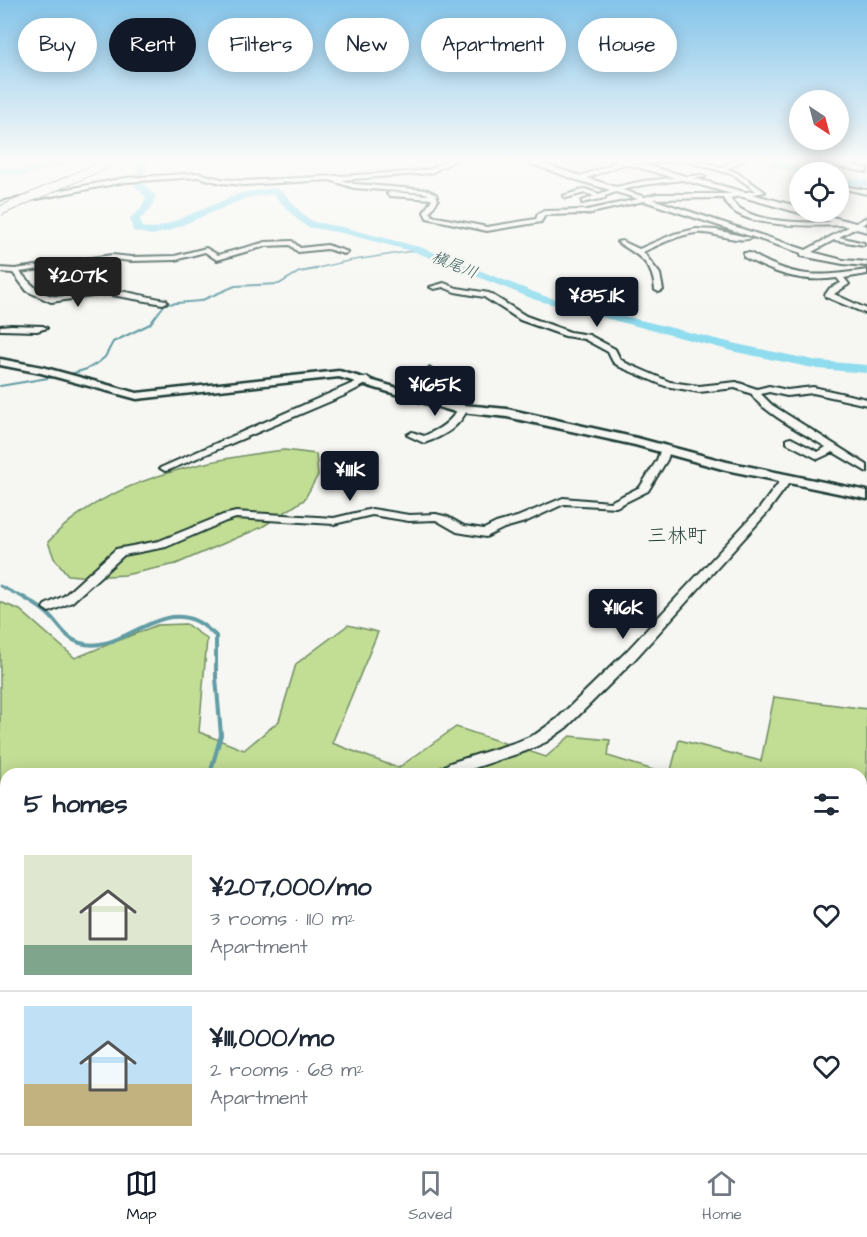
<!DOCTYPE html>
<meta charset="utf-8">
<style>
:root{--surface:#fff;--page:#f2f2f3;--text:#1f2937;--muted:#747a83;--line:#e0e1e3;--accent:#111827}
body{margin:0;font-family:"Architects Daughter","Klee One",sans-serif;background:var(--page);color:var(--text);height:100vh;display:flex;flex-direction:column;font-size:22px;white-space:nowrap}
*{box-sizing:border-box;margin:0}
p{font-size:20px;color:var(--muted)}
.icon{flex:none;width:33px;height:33px;fill:none;stroke:currentColor;stroke-width:2;stroke-linecap:round;stroke-linejoin:round}
.map{position:relative;flex:1;overflow:hidden}
.details{position:absolute;left:0px;top:768px;width:867px;height:386px;display:flex;flex-direction:column;background:var(--surface);border-radius:18px 18px 0 0;box-shadow:0 3px 15px #0003}
.details>*{flex:none}
.hud{position:absolute;left:18px;top:18px;width:831px;height:54px;display:flex;gap:12px}
.needle{width:39px;rotate:144deg}
.fabs{position:absolute;left:789px;top:90px;display:grid;gap:12px}
.fabs a{display:grid;place-items:center;width:60px;height:60px;border-radius:50%;background:var(--surface);box-shadow:0 3px 15px #0003;font-size:30px}
.price{position:absolute;translate:-50% -51px;padding:0 14px;border-radius:6px;background:var(--accent);color:#fff;font-size:20px;line-height:39px;filter:drop-shadow(0 2px 3px #0008)}
.price::after{content:'';position:absolute;left:50%;top:36px;width:18px;height:14px;margin-left:-9px;background:inherit;clip-path:polygon(0 0,100% 0,50% 100%)}
.price.active{background:#222;color:#fff}
ul{padding:0;list-style:none}
li{display:flex;align-items:center;gap:18px;height:150px;padding:0 24px}
li+li{border-top:2px solid var(--line)}
li span{display:grid;place-items:center;flex:none;width:168px;height:120px;border-radius:0px;color:#555}
li>.icon{margin-inline-start:auto}
span .icon{width:72px;height:72px;fill:#fffc;stroke-width:1}
li b{font-size:26px}
h2{display:flex;justify-content:space-between;align-items:center;height:72px;padding:0 24px;font-size:26px}
.tag{padding:0 21px;border-radius:27px;background:var(--surface);box-shadow:0 3px 15px #0003;font-size:21px;line-height:54px}
.tag.active{background:var(--accent);color:#fff}
.dock{display:flex;justify-content:space-around;align-items:center;height:84px;border-top:2px solid var(--line);background:var(--surface);font-size:16px;color:var(--muted)}
.dock a{display:grid;justify-items:center;gap:3px}
.dock .active{color:var(--accent)}
.map>svg:first-child{display:block}
</style>
<div class="map">
<svg width="867" height="1153" viewBox="0 0 867 1153">
<rect width="100%" height="100%" fill="#f6f6f2"/>
<filter id="ink" filterUnits="userSpaceOnUse"><feTurbulence type="fractalNoise" baseFrequency=".0167" numOctaves="2"/><feDisplacementMap in="SourceGraphic" scale="12" xChannelSelector="R" yChannelSelector="G"/><feConvolveMatrix kernelMatrix="1 2 1 2 8 2 1 2 1" color-interpolation-filters="sRGB"/></filter>
<g filter="url(#ink)">
<path fill="#f4e4db" d="M 537,159 L 608,159 L 642,169 L 648,173 L 633,177 L 610,167 L 580,179 L 530,162 Z"/>
<path fill="#c2dd94" stroke="#708d64" stroke-width="1.5" d="M 284,450 L 316,454 L 318,475 L 304,500 L 262,527 L 176,564 L 125,575 L 90,577 L 68,575 L 54,558 L 48,542 C 101,481 207,459 284,450 Z
M 0,602 L 20,610 L 75,658 L 157,625 L 186,624 L 207,639 L 199,732 L 244,750 L 279,721 L 296,664 L 348,625 L 378,632 L 332,743 L 398,768 L 456,727 L 546,757 L 570,736 L 610,740 L 608,756 L 666,774 L 6,774 L 6,821 L 0,825 Z
M 774,697 L 867,709 L 867,941 L 861,951 L 861,774 L 670,774 L 679,740 L 761,761 Z
M 861,957 L 867,972 L 867,1044 L 861,1044 Z
M 395,1148 L 694,1148 L 691,1153 L 393,1153 Z"/>
<g fill="none" stroke-linecap="round" stroke-linejoin="round">
<path stroke="#629ca4" stroke-width="1.5" d="M 309,270 L 348,261 L 419,250"/>
<path stroke="#629ca4" stroke-width="2" d="M 67,375 L 87,369 L 99,362 L 105,357 L 113,342 L 150,324 L 165,304 L 200,301 L 235,286 L 279,284 L 299,272 L 317,269
M 0,386 L 60,376"/>
<path stroke="#629ca4" stroke-width="3" d="M 0,586 L 26,599"/>
<path stroke="#629ca4" stroke-width="4" d="M 23,597 C 33,603 42,608 50,616 C 59,625 66,639 80,643 C 122,655 156,600 198,622 C 204,625 210,631 216,636 L 216,678 L 221,735 L 210,774"/>
<path stroke="#629ca4" stroke-width="4.5" d="M 169,1148 L 169,1153"/>
<path fill="#8fdcee" fill-rule="evenodd" d="M 68,159 L 82,159 L 24,176 L 0,173 L 0,167 L 24,170 Z
M 141,159 L 149,159 L 144,171 L 144,184 L 156,196 L 150,210 L 140,219 L 142,227 L 152,229 L 160,227 L 241,193 L 275,188 L 283,192 L 303,215 L 314,222 L 342,227 L 423,248 L 544,296 L 736,344 L 818,361 L 867,365 L 867,373 L 818,369 L 736,352 L 536,300 L 415,252 L 342,233 L 307,227 L 297,219 L 273,194 L 246,198 L 168,231 L 152,235 L 133,231 L 130,218 L 141,209 L 146,197 L 134,185 L 136,171 Z
M 770,162 L 788,163 L 809,172 L 800,173 L 770,166 Z
M 838,178 L 867,180 L 867,186 L 838,184 Z"/>
<g stroke="#1f3d34" stroke-width="4">
<path id="minor" d="M 450,159 L 458,159 L 431,173 L 341,180 L 355,184 L 428,190 L 436,194 L 438,200 L 430,212 L 432,216 L 487,227 L 536,219 L 538,214 L 544,211 L 587,210 L 638,199 L 616,192 L 605,196 L 605,198 L 582,203 L 582,201 L 594,196 L 585,193 L 566,198 L 563,196 L 585,189 L 599,194 L 610,190 L 577,180 L 518,159 L 527,159 L 581,176 L 623,160 L 694,159 L 722,168 C 728,161 736,159 745,159 L 727,169 L 738,173 L 765,192 L 730,198 C 746,227 817,223 847,221 L 850,223 L 847,225 C 820,226 758,228 735,212 C 730,209 726,203 723,198 L 652,199 L 806,250 L 867,217 L 867,222 L 839,237 L 864,243 L 864,245 L 834,240 L 812,252 L 843,260 L 867,262 L 867,266 L 843,264 L 801,256 L 801,253 L 644,201 L 587,214 L 545,215 L 541,222 L 487,231 L 427,218 L 424,212 L 432,199 L 390,196 L 387,194 L 390,192 L 429,195 L 425,193 L 354,188 L 330,180 L 244,185 L 221,183 L 198,177 L 125,182 L 0,206 L 0,202 L 125,178 L 198,173 L 221,179 L 244,181 L 411,172 L 430,169 ZM 686,161 L 734,175 L 756,191 L 728,194 L 657,194 L 645,197 L 622,190 L 643,185 L 705,177 L 702,175 L 643,181 L 616,187 L 587,178 L 624,164 Z
M 799,159 L 813,159 L 867,168 L 867,172 Z
M 838,181 L 849,187 L 867,190 L 867,194 L 845,189 L 838,186 Z
M 696,229 L 716,230 L 751,238 C 739,244 712,231 696,233 C 678,235 660,244 643,252 L 660,274 L 663,290 L 659,292 L 655,290 C 653,262 638,255 617,242 L 622,241 L 639,249 L 674,234 Z
M 292,241 L 300,248 L 327,245 L 348,252 L 344,254 L 327,249 L 298,252 L 290,245 L 266,246 L 217,260 L 205,252 L 175,260 L 131,261 L 112,259 L 20,272 C 54,312 63,291 105,290 C 123,290 148,297 166,300 L 167,302 L 163,304 L 106,294 L 51,302 L 27,291 L 13,273 L 0,272 L 0,268 L 15,269 L 112,255 L 131,257 L 175,256 L 206,248 L 218,255 L 266,242 Z
M 744,253 L 750,253 C 795,279 817,277 867,270 L 867,274 L 844,278 L 849,284 L 834,294 L 867,309 L 867,314 L 826,297 L 825,295 L 830,288 L 841,283 L 837,278 C 802,283 775,274 744,257 Z
M 444,283 L 457,288 L 489,293 L 526,316 L 570,332 L 589,335 L 615,349 L 620,359 L 626,363 L 670,382 L 699,386 L 736,382 L 757,389 L 769,386 L 787,390 L 813,387 L 867,399 L 867,405 L 813,393 L 787,396 L 769,392 L 761,394 L 772,405 L 867,465 L 867,472 L 833,452 L 818,459 L 787,443 L 787,439 L 791,438 L 818,452 L 826,447 C 811,438 756,408 752,394 L 735,388 L 699,392 L 665,386 L 620,367 L 613,362 L 608,352 L 584,339 L 565,336 L 520,320 L 484,297 L 455,292 L 443,287 L 434,289 L 430,287 Z
M 11,325 L 43,326 L 47,328 L 37,331 L 0,330 L 0,326 Z
M 429,368 L 433,371 L 423,397 L 421,399 L 415,399 L 413,397 L 425,371 Z
M 367,377 L 372,380 L 370,382 L 343,396 L 169,470 L 165,471 L 160,468 Z
M 463,405 L 468,408 C 460,427 443,437 424,443 L 407,435 L 412,432 L 424,436 C 440,429 451,422 460,406 Z
M 665,448 L 670,451 L 667,460 L 648,491 L 616,507 L 564,504 L 525,522 L 504,528 L 486,537 L 457,532 L 436,520 L 409,521 L 372,515 L 334,524 L 236,518 L 226,521 L 166,547 L 124,555 L 72,602 L 49,612 L 43,608 L 45,605 L 64,596 L 116,549 L 159,541 L 223,515 L 236,512 L 334,518 L 372,509 L 409,515 L 436,514 L 448,517 L 464,526 L 484,529 L 496,523 L 517,517 L 563,498 L 610,502 L 640,487 L 657,460 L 660,451 Z
M 787,476 L 792,479 L 767,513 L 635,659 L 567,727 L 546,742 L 526,751 L 456,774 L 435,774 L 438,770 L 450,763 L 517,742 L 536,734 L 557,719 L 625,653 L 759,509 L 783,477 Z
M 0,936 L 6,939 L 6,958 L 0,955 Z
M 861,1104 L 867,1106 L 867,1126 L 861,1124 Z
M 712,1148 L 733,1148 L 731,1153 L 710,1153 Z"/>
</g>
<g stroke="#1f3d34" stroke-width="5">
<path id="tertiary" d="M 0,359 L 42,367 L 137,393 L 339,371 L 453,404 L 507,409 L 637,438 L 727,462 L 867,491 L 867,499 L 726,470 L 635,445 L 507,417 L 452,411 L 339,377 L 137,399 L 41,373 L 0,365 Z
M 0,1087 L 6,1089 L 6,1116 L 0,1113 Z
M 11,1148 L 38,1148 L 36,1153 L 9,1153 Z
M 54,1148 L 85,1148 L 87,1153 L 56,1153 Z"/>
</g>
<g stroke="#1f3d34" stroke-width="4">
<path id="trunk" d="M 608,159 L 623,159 L 800,207 L 800,212 L 813,212 L 867,226 L 867,232 Z"/>
</g>
<use href="#minor" fill="#f6f6f2" fill-rule="evenodd"/>
<use href="#tertiary" fill="#f6f6f2" fill-rule="evenodd"/>
<use href="#trunk" fill="#f6f6f2" fill-rule="evenodd"/>
<g stroke="#1f3d34" stroke-width="10" stroke-linecap="butt">
<path id="tertiary-bridge" d="M 0,211 L 117,159"/>
</g>
<use href="#tertiary-bridge" stroke="#f6f6f2" stroke-width="8"/>
</g>
</g>
<linearGradient id="sky" x2="0" y2="1"><stop stop-color="#84c4ea"/><stop offset="0.5" stop-color="#fbfbf9"/><stop offset="1" stop-color="#fbfbf9" stop-opacity="0"/></linearGradient>
<rect width="867" height="321" fill="url(#sky)"/>
<g text-anchor="middle" stroke-width="5" stroke-linejoin="round" paint-order="stroke">
<g font-size="16" font-style="italic" fill="#355d59" stroke="#f6f6f2">
<text transform="translate(455 264) rotate(22)" y="6">槇尾川</text>
</g>
<g font-size="20" fill="#1f3d34" stroke="#f6f6f2">
<text x="677" y="542">三林町</text>
</g>
</g>
</svg>
<div class="fabs">
<a><svg class="needle" viewBox="-14 -14 28 28"><path d="M0-13l5 13h-10z" fill="#e53935"/><path d="M0 13l5-13h-10z" fill="#747a83"/></svg></a>
<a><svg class="icon" aria-label="locate" viewBox="0 0 24 24"><circle cx="12" cy="12" r="6"/><path d="M12 2v4M12 18v4M2 12h4M18 12h4"/></svg></a>
</div>
<b class="price active" style="left:78px;top:308px">¥207K</b>
<b class="price" style="left:597px;top:328px">¥85.1K</b>
<b class="price" style="left:435px;top:417px">¥165K</b>
<b class="price" style="left:350px;top:502px">¥111K</b>
<b class="price" style="left:623px;top:640px">¥116K</b>
<div class="hud">
<a class="tag">Buy</a>
<a class="tag active">Rent</a>
<a class="tag">Filters</a>
<a class="tag">New</a>
<a class="tag">Apartment</a>
<a class="tag">House</a>
</div>
<section class="details">
<h2>5 homes<svg class="icon" aria-label="filters" viewBox="0 0 24 24"><path d="M4 7h16M4 17h16"/><circle cx="9" cy="7" r="2"/><circle cx="15" cy="17" r="2"/></svg></h2>
<ul>
<li><span style="background:linear-gradient(#dfe7d0 75%,#7fa58c 0)"><svg class="icon" aria-label="home" viewBox="0 0 24 24"><path d="M3 11l9-7 9 7M6 9v11h12V9"/></svg></span><div><b>¥207,000/mo</b><p>3 rooms · 110 m²</p><p>Apartment</p></div><svg class="icon" aria-label="heart" viewBox="0 0 24 24"><path d="M12 20l-8-8c-3-5 5-10 8-4 3-6 11-1 8 4z"/></svg></li>
<li><span style="background:linear-gradient(#bfe0f5 65%,#c2b280 0)"><svg class="icon" aria-label="home" viewBox="0 0 24 24"><path d="M3 11l9-7 9 7M6 9v11h12V9"/></svg></span><div><b>¥111,000/mo</b><p>2 rooms · 68 m²</p><p>Apartment</p></div><svg class="icon" aria-label="heart" viewBox="0 0 24 24"><path d="M12 20l-8-8c-3-5 5-10 8-4 3-6 11-1 8 4z"/></svg></li>
</ul>
</section>
</div>
<nav class="dock">
<a class="active"><svg class="icon" aria-label="map" viewBox="0 0 24 24"><path d="M3 6l6-2 6 2 6-2v14l-6 2-6-2-6 2zM9 4v14M15 6v14"/></svg>Map</a>
<a><svg class="icon" aria-label="saved" viewBox="0 0 24 24"><path d="M7 4h10v16l-5-4-5 4z"/></svg>Saved</a>
<a><svg class="icon" aria-label="home" viewBox="0 0 24 24"><path d="M3 11l9-7 9 7M6 9v11h12V9"/></svg>Home</a>
</nav>
